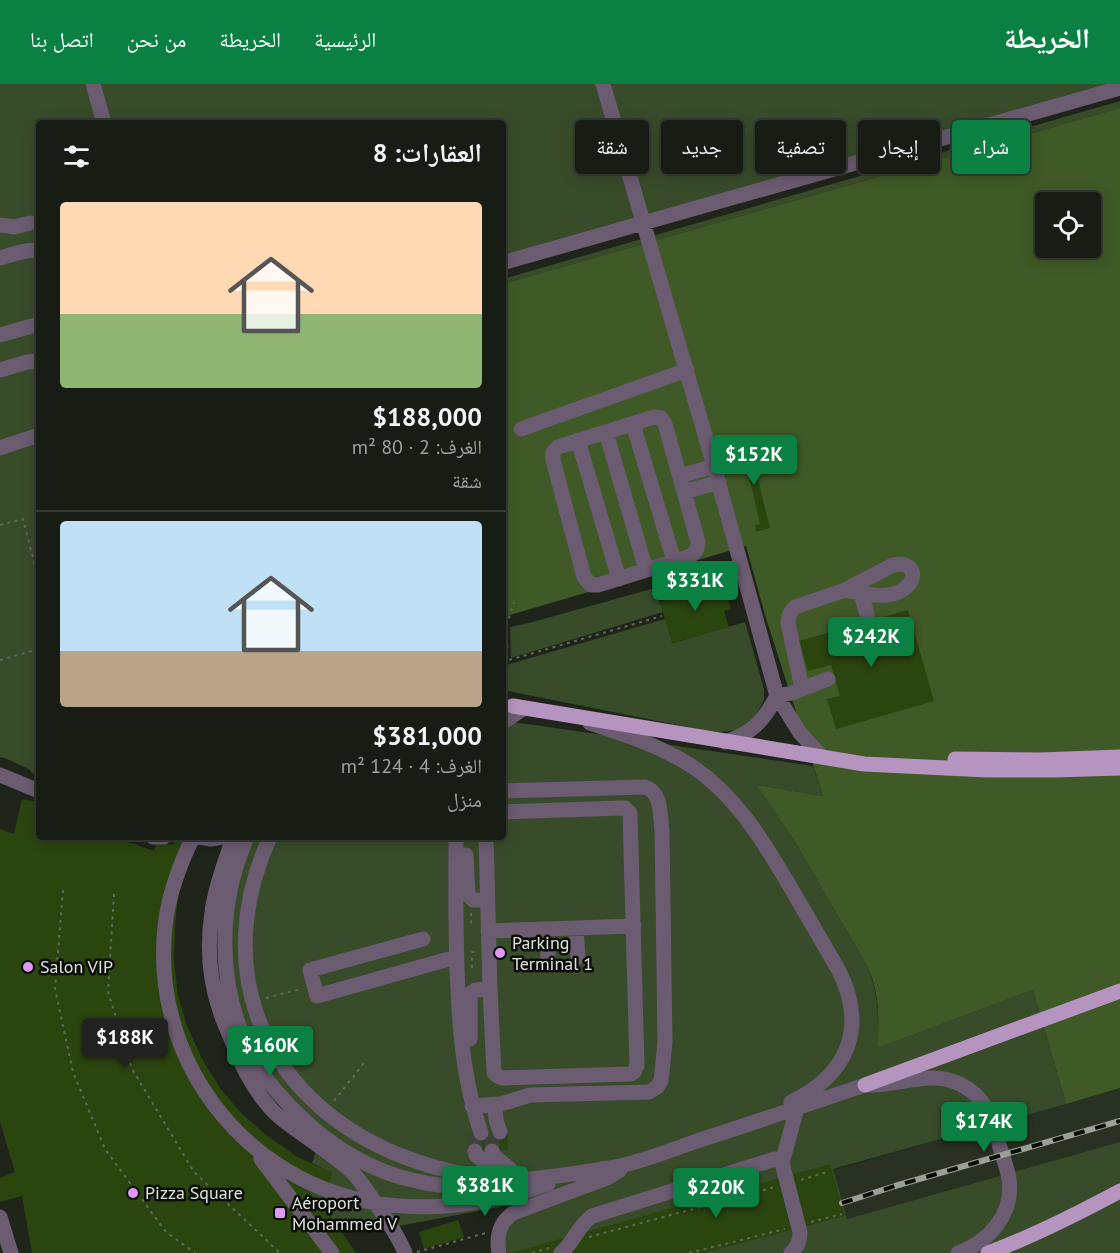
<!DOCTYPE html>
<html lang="ar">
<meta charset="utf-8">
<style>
:root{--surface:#171c14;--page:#242922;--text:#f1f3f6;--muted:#9ea1a0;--line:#363a34;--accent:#0b8043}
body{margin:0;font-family:"PT Sans","Noto Naskh Arabic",sans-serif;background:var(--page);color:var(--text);direction:rtl;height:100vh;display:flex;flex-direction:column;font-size:22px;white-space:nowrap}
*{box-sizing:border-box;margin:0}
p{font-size:20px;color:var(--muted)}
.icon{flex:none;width:33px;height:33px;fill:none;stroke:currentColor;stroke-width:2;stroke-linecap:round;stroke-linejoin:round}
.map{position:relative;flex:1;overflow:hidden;direction:ltr}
.drawer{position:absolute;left:36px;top:36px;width:470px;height:720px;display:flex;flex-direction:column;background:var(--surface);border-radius:6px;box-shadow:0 3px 15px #0003,0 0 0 2px var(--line);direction:rtl}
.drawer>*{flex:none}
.guide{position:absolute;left:524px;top:36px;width:506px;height:54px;direction:rtl;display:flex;gap:12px}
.fabs{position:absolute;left:1035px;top:108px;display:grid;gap:12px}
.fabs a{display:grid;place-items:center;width:66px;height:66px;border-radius:6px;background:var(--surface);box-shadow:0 3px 15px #0003,0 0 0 2px var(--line);font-size:30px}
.price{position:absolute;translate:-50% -51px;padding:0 14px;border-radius:6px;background:var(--accent);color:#fff;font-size:20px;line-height:39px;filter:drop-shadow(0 2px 3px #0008)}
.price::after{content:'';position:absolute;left:50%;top:36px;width:18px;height:14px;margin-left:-9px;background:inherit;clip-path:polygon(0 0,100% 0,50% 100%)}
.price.selected{background:#222;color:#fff}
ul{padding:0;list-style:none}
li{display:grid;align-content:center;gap:12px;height:318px;padding:0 24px}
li+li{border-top:2px solid var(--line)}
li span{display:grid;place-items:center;height:186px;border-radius:6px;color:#555}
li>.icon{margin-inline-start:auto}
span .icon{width:108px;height:108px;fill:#fffc;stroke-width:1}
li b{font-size:26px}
h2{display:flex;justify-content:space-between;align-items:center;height:72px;padding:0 24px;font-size:26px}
.chip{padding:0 21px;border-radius:6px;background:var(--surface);box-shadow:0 3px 15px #0003,0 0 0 2px var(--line);font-size:21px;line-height:54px}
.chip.selected{background:var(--accent);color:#fff}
header{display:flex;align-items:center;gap:36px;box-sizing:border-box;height:84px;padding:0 30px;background:var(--accent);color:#fff}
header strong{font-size:28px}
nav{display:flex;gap:33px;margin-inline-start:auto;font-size:21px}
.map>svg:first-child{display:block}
</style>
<header>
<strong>الخريطة</strong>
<nav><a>الرئيسية</a><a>الخريطة</a><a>من نحن</a><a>اتصل بنا</a></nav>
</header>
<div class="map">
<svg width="1120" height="1169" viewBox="0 0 1120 1169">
<rect width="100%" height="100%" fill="#1f251b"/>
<path fill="#293122" d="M 1120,1004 L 1120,1058 L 847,1135 L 833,1086 Z"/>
<path fill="#394c2a" d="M 0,0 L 1115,0 L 503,178 L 502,39 L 39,39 L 39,696 L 29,685 L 5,674 L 0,673 Z
M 1120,17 L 1120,24 L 503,200 L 503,195 Z
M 655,504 L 663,528 L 511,574 L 510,543 L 529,539 Z
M 665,535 L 673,559 L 745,538 L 764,605 L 764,616 L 754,634 L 737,646 L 720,648 L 703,646 L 503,606 L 503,582 Z
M 503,637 L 542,642 L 813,682 L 823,712 L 758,701 L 795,758 L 866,880 C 880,910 878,932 878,964 L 1033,906 L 1066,1020 L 833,1085 L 847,1135 L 1120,1058 L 1120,1169 L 507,1169 L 503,1155 L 521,1119 L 388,1144 L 384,1147 L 378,1147 L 374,1142 L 333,1135 L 315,1114 L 297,1097 L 325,1109 L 332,1089 L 312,1079 L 318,1061 L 271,991 L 247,951 L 228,882 L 236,802 L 254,753 L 502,753 Z"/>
<path fill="#3f5a26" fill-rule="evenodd" d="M 1120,24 L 1120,1004 L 1066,1020 L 1033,906 L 878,964 C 878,932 881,910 866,880 L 795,758 L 757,701 L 823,712 L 765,531 L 746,462 L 503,533 L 503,200 ZM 1046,118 L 1090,118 L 1090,164 L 1046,164 Z"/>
<path fill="#2b450f" d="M 749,360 L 770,444 L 756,448 L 755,441 L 760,440 L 748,388 L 741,390 L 739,384 L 745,383 L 742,371 L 737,372 L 735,364 Z
M 718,499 L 720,508 L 726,506 L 731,525 L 724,527 L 729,543 L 672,559 L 660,518 L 665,516 L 663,507 L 679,502 L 681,510 Z
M 908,526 L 934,617 L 836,645 L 827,615 L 840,612 L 831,581 L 808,587 L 799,557 Z
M 22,715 L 39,718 L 39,753 L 113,753 L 154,767 L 157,759 L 173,761 L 177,753 L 202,753 L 191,772 L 178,812 L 175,842 L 174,877 L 178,912 L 187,942 L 202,975 L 220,1004 L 240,1028 L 266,1051 L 296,1072 L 332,1089 L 325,1109 L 297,1097 L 315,1114 L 333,1135 L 356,1169 L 32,1169 L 22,1112 L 0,1118 L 0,1094 L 15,1088 L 0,1038 L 0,745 L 14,750 Z
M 508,1048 L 508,1066 L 470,1067 L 470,1049 Z
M 830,1080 L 845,1132 L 704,1169 L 510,1169 Z
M 458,1136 L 464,1153 L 424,1165 L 419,1148 Z"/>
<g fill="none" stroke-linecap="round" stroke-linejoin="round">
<path stroke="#3c4238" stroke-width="15" stroke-dasharray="15 8" stroke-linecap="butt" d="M 474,1049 L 475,1067
M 491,1049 L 492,1067"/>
<path stroke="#62675e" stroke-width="2" stroke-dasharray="3 4.5" stroke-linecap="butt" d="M 0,441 L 23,435 L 39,497
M 0,576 L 39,565
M 502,577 L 508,566 L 505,546 L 514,518
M 502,578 L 662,532
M 63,806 L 55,905 L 73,988 L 105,1065 L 166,1148 L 195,1169
M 114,810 L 108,908 L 132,985 L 194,1088 L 280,1169
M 471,829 L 471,842
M 472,884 L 472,868 L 477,868
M 266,914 L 301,905
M 334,1017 L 364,979
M 801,1096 L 827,1088
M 811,1138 L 842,1130
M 589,1153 L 775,1103
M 417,1168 L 486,1149
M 532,1169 L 549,1164
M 689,1169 L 785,1145"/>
<path stroke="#6b5c71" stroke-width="15" d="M 93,0 L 104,39
M 603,0 L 714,382 L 777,612 L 800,649 L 822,673
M 0,141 L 14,143 L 30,139
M 0,174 C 12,171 27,164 39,167
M 502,179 L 1120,4
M 0,251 L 39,240
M 0,286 L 27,278 L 39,277
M 654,333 L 661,334 L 665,340 L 698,458 C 698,466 695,470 688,473 L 598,501 L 591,501 L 584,493 L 553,376 L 553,368 L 558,363 Z
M 633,340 L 674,477
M 521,345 L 687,286
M 606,348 L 646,486
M 578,356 L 619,495
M 0,364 L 39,351
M 680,392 L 714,382
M 684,408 L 719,398
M 861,509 L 867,531
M 802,605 L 788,539 C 788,532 790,528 795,523 L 845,506 L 893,481 C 920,475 920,506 888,511 C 874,513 859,508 845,506
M 502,620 L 504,621 L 502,622
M 502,639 L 524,624
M 590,639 C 621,649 651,659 680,675 C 732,704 763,756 792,806 C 807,832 823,859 838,885 C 868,943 848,991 791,1018
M 725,658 C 753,649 763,637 777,612 L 792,609 L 828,595
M 0,691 L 39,707
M 153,753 L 164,753
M 193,753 C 179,782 168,812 165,843 C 151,972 239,1091 365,1117 C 426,1130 489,1120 548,1100
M 199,753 L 211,755 L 223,753
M 233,753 C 226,777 215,802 212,828 C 207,861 209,895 220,927 C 223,937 228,947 232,957 C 243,986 258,1016 283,1036 C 306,1054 332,1069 353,1089 C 360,1096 366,1106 372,1114 C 384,1132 397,1149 405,1169
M 247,753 C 217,822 217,901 250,968 C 262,993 280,1013 300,1032 C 331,1063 374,1089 417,1097 C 433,1101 450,1103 467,1102 C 480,1102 494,1098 507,1097 C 537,1095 567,1091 597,1086 C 607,1084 618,1083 628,1080 C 652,1074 674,1065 697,1057 C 753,1039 809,1020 865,1001 C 897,1003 929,985 960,1000 C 986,1013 992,1034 999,1060 C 1002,1071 1007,1083 1009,1095 C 1014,1130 989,1158 958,1169
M 270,753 C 210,885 262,1012 394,1069 C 414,1077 434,1084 455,1088 C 469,1091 483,1090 495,1096
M 456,753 C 456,804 455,854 458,905 C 460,954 465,1002 481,1049
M 486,753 L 490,905 L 494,989 L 496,991 L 502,994 L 631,990 L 634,988 L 637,981 L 630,729 L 625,724 L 622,724 L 502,728
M 466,771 L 468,811 L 473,816 L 487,816
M 576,844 L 578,873
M 547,845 L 548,873
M 488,847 L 634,842
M 423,855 L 310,886 L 317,912 L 456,873
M 470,955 L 470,910 L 475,906 L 490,905
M 495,1021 L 496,1036 L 500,1048
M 472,1022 L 501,1020 L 530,1011 L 649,1008 L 657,1003 L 661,997 L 665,958 L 662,747 C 660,732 662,708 645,703 L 502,707
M 475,1067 L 476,1071 L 505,1096
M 492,1067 L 494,1072 L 523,1096
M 261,1075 L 332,1169
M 782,1079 L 797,1024
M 0,1133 L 11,1169
M 499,1169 C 496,1152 499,1139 513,1129 L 607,1094 L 620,1086
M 561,1169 C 574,1158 578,1142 592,1132 L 775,1075 L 779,1076 L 782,1079 L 800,1148 C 800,1157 798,1162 791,1169"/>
<path stroke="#b594c0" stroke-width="15" d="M 513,622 L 864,680 L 987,686 L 1055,686 L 1120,684
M 955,675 L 1040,676 L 1120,673
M 865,1001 L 1120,907
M 988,1169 C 1034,1152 1077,1130 1120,1107"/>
<g stroke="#9ba098" stroke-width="6">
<path id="rail" d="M 842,1119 L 895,1102 L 1120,1037"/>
</g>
<use href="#rail" stroke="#0b0d09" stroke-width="4" stroke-dasharray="11" stroke-linecap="butt"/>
</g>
<g fill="#dd99f4" stroke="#0b0d09" stroke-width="2">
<circle cx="500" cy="869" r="6"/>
<circle cx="28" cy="883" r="6"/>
<circle cx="133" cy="1109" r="6"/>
<rect x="274" y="1123" width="12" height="12" rx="3"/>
</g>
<g text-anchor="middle" stroke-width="5" stroke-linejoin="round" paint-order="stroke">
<g font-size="18" fill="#dfe3dc" stroke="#0b0d09" text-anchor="start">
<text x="512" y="865">Parking<tspan x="512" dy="21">Terminal 1</tspan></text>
<text x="40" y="889">Salon VIP</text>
<text x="145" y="1115">Pizza Square</text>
<text x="292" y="1125">Aéroport<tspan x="292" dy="21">Mohammed V</tspan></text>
</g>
</g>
</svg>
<div class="fabs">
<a><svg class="icon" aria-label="locate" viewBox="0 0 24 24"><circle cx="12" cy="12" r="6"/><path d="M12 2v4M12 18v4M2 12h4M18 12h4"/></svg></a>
</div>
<b class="price" style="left:754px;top:402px">$152K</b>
<b class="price" style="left:695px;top:528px">$331K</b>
<b class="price" style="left:871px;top:584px">$242K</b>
<b class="price selected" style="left:125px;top:985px">$188K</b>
<b class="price" style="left:270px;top:993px">$160K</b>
<b class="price" style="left:984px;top:1069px">$174K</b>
<b class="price" style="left:485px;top:1133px">$381K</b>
<b class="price" style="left:716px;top:1135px">$220K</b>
<div class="guide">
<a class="chip selected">شراء</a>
<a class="chip">إيجار</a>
<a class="chip">تصفية</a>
<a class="chip">جديد</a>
<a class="chip">شقة</a>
</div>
<section class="drawer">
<h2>العقارات: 8<svg class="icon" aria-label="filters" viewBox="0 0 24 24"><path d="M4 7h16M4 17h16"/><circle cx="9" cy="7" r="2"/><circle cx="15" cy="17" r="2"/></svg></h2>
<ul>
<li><span style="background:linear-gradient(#ffd9b3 60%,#8fb573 0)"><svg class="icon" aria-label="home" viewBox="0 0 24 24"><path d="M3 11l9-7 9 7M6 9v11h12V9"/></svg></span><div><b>$188,000</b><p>الغرف: 2 · 80 m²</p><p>شقة</p></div></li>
<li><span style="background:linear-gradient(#bfe0f5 70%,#b9a48a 0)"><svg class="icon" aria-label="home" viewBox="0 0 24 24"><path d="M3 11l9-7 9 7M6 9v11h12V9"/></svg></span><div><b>$381,000</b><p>الغرف: 4 · 124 m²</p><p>منزل</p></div></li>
</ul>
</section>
</div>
